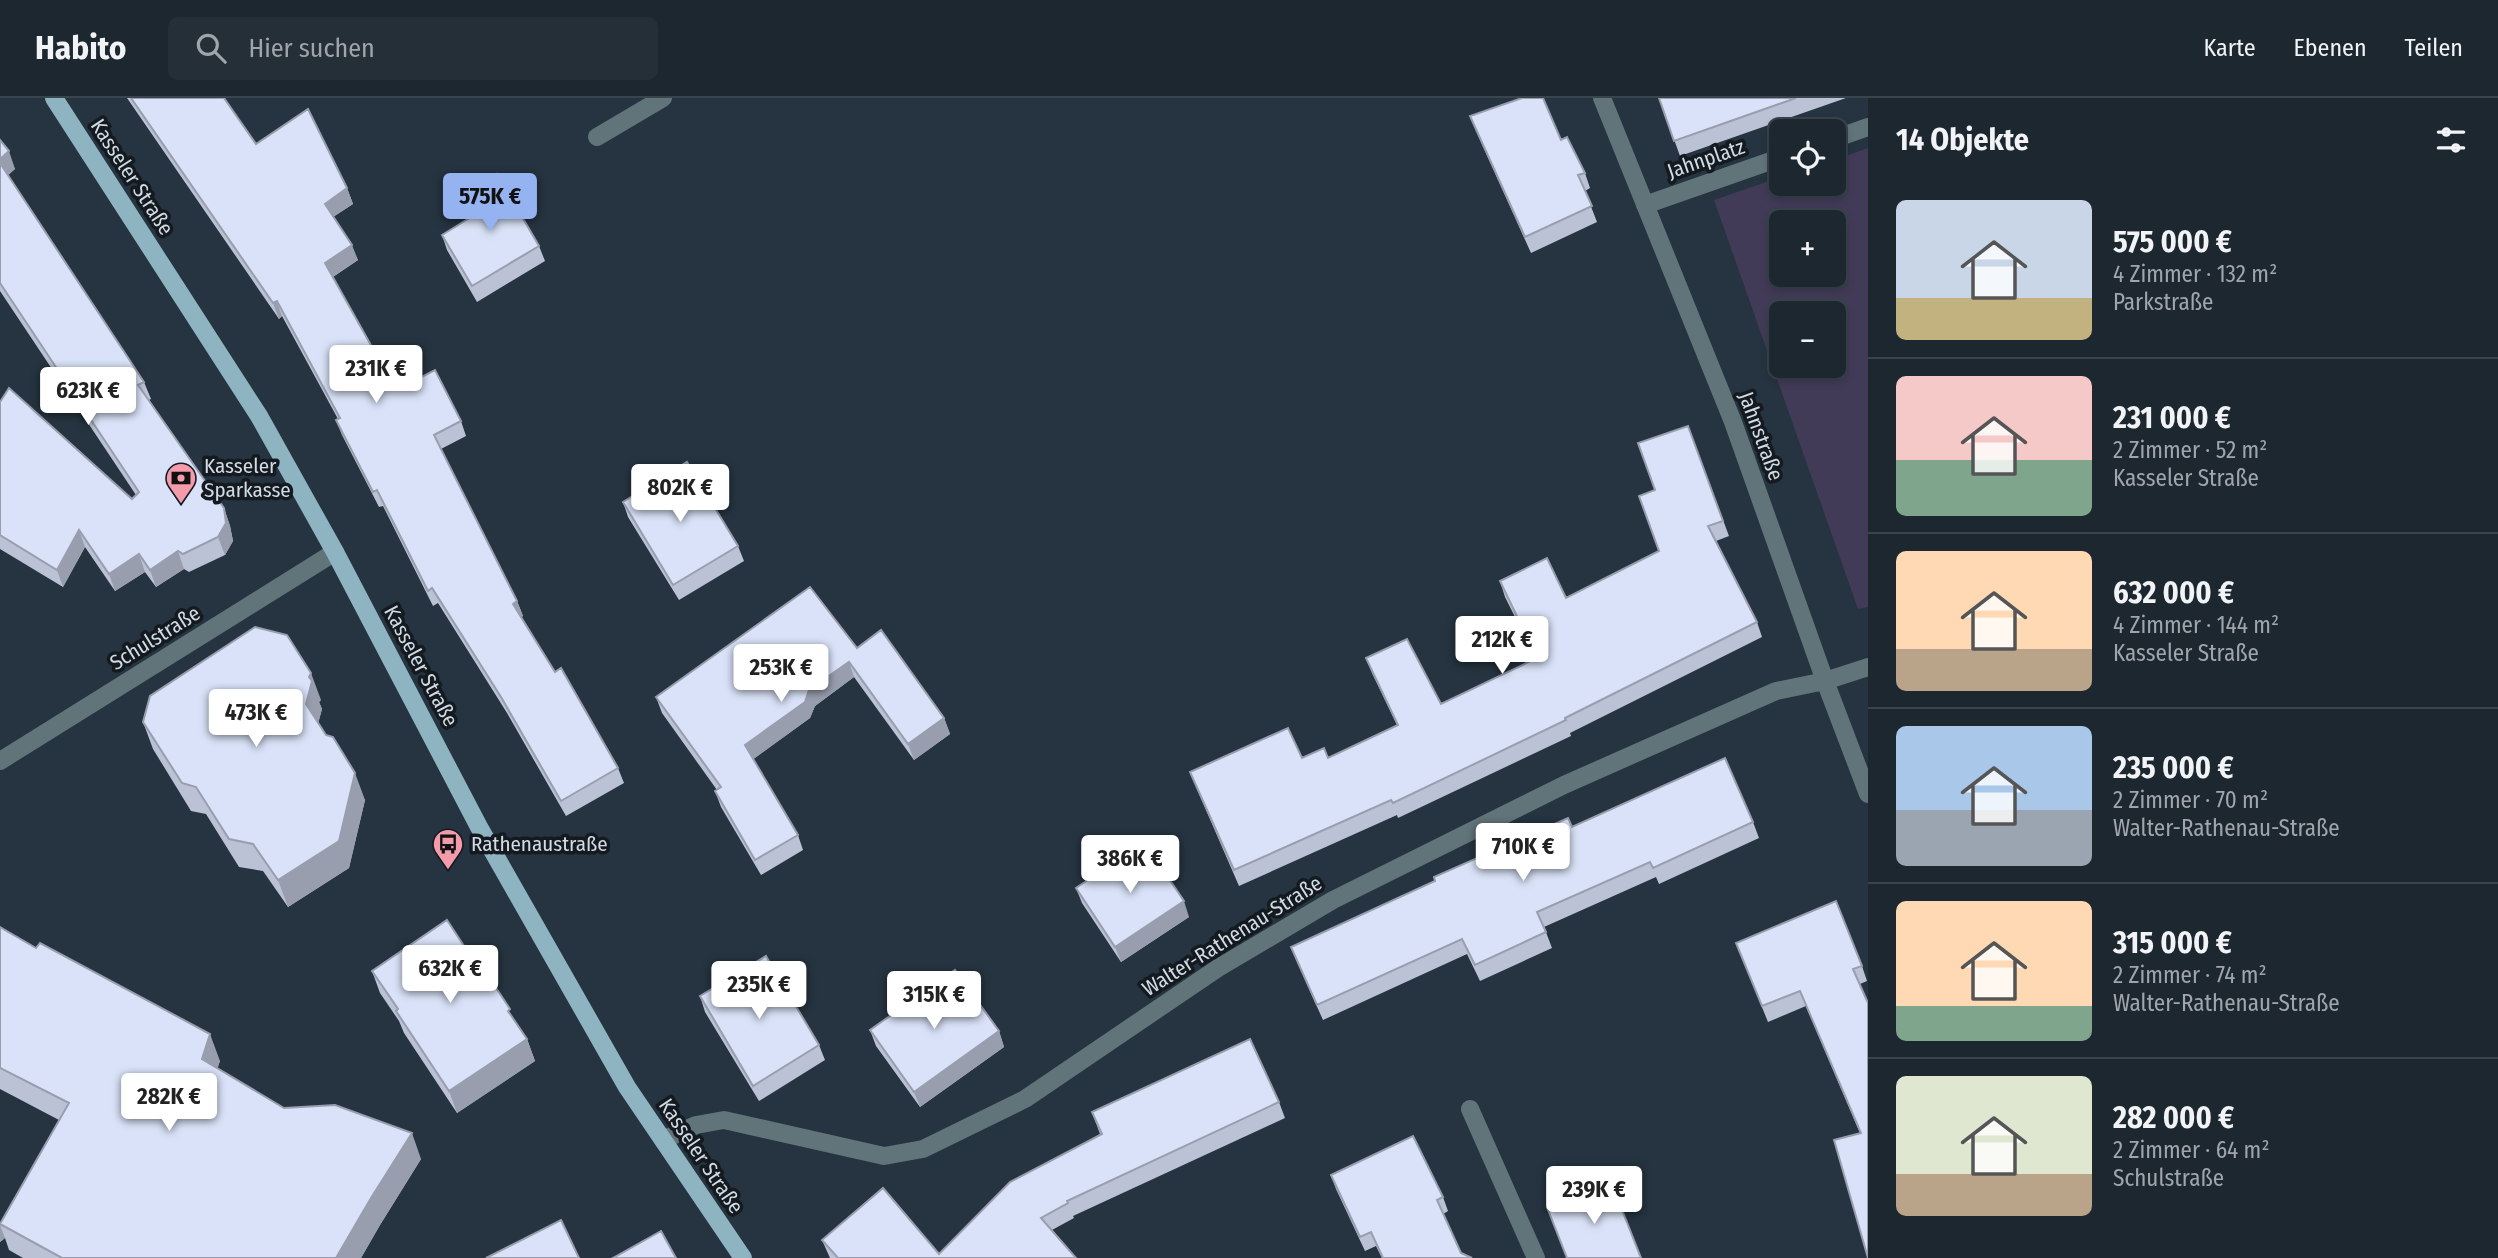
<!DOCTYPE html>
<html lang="de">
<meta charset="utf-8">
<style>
:root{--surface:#1c2730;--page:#252f38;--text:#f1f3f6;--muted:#a0a5ab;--line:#3a444c;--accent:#95b2f1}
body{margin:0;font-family:"Fira Sans Condensed",sans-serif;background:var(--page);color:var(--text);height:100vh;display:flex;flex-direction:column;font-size:26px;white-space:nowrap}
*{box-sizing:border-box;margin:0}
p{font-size:23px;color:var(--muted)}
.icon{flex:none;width:38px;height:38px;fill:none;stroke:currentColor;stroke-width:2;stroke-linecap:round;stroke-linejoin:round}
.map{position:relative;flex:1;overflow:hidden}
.sheet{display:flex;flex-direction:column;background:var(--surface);width:630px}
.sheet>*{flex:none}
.tools{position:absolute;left:1769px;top:21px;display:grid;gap:14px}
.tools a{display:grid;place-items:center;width:77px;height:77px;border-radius:10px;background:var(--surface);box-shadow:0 4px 10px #0003,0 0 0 2px var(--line);font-size:35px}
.price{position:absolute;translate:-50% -60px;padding:0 16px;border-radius:7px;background:#fff;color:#222;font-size:23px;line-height:46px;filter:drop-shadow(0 2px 4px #0008)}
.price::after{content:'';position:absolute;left:50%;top:42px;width:21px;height:16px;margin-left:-10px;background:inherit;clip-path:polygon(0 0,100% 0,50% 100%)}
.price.on{background:var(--accent);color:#111}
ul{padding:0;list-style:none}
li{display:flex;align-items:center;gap:21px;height:175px;padding:0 28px}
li+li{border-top:2px solid var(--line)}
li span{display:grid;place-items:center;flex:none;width:196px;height:140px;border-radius:10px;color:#555}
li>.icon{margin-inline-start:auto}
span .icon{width:84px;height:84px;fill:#fffc;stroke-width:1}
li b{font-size:30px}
h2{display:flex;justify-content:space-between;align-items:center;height:84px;padding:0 28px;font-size:30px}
header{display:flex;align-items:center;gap:42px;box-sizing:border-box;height:98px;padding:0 35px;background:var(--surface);border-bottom:2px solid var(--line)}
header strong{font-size:33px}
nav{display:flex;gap:38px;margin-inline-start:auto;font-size:24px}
.search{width:490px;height:63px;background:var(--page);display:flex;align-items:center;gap:18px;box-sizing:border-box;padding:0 24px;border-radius:10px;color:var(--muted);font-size:26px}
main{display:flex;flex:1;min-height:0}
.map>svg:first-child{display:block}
</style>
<header>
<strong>Habito</strong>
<div class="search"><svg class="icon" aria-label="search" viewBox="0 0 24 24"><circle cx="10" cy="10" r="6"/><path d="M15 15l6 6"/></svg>Hier suchen</div>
<nav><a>Karte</a><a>Ebenen</a><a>Teilen</a></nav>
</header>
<main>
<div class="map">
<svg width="1868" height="1160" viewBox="0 0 1868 1160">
<rect width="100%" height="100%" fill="#253440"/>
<path fill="#413b57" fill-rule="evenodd" d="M 1868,50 L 1868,509 L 1858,511 L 1714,102 L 1781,79 L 1782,86 L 1834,86 L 1834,62 ZM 1782,124 L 1834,124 L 1834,177 L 1782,177 ZM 1782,215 L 1834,215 L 1834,268 L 1782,268 Z"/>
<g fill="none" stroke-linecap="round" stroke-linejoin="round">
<path stroke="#61747a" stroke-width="18" d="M 1602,0 L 1733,324 L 1825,583 L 1868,696
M 597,39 L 663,0
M 1834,41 L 1868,29
M 1645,107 L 1782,59
M 0,663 L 335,454
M 1470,1011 L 1536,1160
M 663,1042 L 696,1027 L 724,1022 L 884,1058 L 923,1051 L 1025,1001 L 1218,870 L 1333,802 L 1564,687 L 1776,593 L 1825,583 L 1868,569"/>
<path stroke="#8eb4c1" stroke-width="18" d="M 54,0 L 259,318 L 335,454 L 479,729 L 627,989 L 743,1160"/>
</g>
<path fill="#bbc2d5" d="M 127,0 L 224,0 L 256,46 L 347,90 L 353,106 L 333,119 L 358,162 L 333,179 L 396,292 L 461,323 L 466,338 L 441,351 L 517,503 L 523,518 L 521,519 L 555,574 L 618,670 L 624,685 L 566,718 L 507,615 L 438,505 L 433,508 L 383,408 L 379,409 L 342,337 L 336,322 L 338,321 L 282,218 L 279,221 Z
M 1659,0 L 1846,0 L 1680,58 Z
M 1470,18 L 1561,42 L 1585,75 L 1590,90 L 1585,93 L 1597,124 L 1531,155 L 1476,33 Z
M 0,42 L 15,71 L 8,77 L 144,284 L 151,301 L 149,302 L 224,410 L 230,428 L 233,443 L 225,457 L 189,474 L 184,471 L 156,489 L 145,474 L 115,493 L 85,449 L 63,489 L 0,451 L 0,304 L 132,401 L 136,397 L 0,193 Z
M 465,96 L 539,148 L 545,163 L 477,204 L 447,152 L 442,137 L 474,117 Z
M 1688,328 L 1729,438 L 1716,443 L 1757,524 L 1762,539 L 1570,635 L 1571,638 L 1398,720 L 1397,717 L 1239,788 L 1196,689 L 1190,674 L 1302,660 L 1328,660 L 1397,627 L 1372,575 L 1366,560 L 1441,606 L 1536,561 L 1505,499 L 1500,483 L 1566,500 L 1659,453 L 1655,392 Z
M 623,404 L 738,448 L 744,463 L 679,502 L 628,419 Z
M 857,550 L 944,620 L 950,636 L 914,662 L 854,579 L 815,608 L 810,620 L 753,661 L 798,737 L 803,752 L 761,777 L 721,709 L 715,693 L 717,692 L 662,615 L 656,599 Z
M 321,602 L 319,604 L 322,611 L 318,625 L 365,702 L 349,770 L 288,809 L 263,773 L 239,769 L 206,716 L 191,713 L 153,651 L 143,624 Z
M 1753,724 L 1759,740 L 1659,786 L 1656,779 L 1544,829 L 1552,850 L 1480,883 L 1467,856 L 1323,922 L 1297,864 L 1291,849 L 1572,729 Z
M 1076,790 L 1189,819 L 1121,864 L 1082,805 Z
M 0,829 L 220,963 L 217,970 L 284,1010 L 421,1061 L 380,1127 L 361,1160 L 23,1160 L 9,1152 L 5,1140 L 0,1144 L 0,1125 L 59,1022 L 0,991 Z
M 1736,845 L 1862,868 L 1867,883 L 1860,886 L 1868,1160 L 1860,1035 L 1806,908 L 1768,924 Z
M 372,873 L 515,924 L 527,941 L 535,963 L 457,1015 L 404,935 L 399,923 L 380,895 Z
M 700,898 L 819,947 L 825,962 L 759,1003 L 705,914 Z
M 870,932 L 999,933 L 1004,949 L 920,1009 L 876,948 Z
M 1279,1004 L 1285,1020 L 1073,1118 L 1074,1120 L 1052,1132 L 1076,1160 L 830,1160 L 822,1142 L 939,1156 L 1100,1036 L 1092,1014 Z
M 1331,1077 L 1443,1099 L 1448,1113 L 1443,1116 L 1461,1155 L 1472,1160 L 1382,1160 L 1376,1148 L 1365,1153 L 1336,1091 Z"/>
<path fill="#989eae" d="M 9,53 L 15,71 L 5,80 L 0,66 L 0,61 Z
M 347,90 L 353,106 L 330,121 L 325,106 Z
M 352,147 L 358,162 L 331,180 L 325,165 Z
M 277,203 L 282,218 L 279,221 L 273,205 Z
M 224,410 L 230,428 L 233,443 L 225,457 L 218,439 Z
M 79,432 L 85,449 L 63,489 L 57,472 Z
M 178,453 L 184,471 L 156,489 L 150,472 Z
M 139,456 L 145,474 L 115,493 L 109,476 Z
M 517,503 L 523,518 L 518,521 L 513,506 Z
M 849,564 L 854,579 L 815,608 L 810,620 L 751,663 L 745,647 L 809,592 Z
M 311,575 L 321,602 L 319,604 L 322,611 L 316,634 L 306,606 L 309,579 Z
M 944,620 L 950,636 L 914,662 L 908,646 Z
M 355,675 L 365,702 L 349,770 L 288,809 L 278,782 Z
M 1184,803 L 1189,819 L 1121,864 L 1115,849 Z
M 999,933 L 1004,949 L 920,1009 L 914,994 Z
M 210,936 L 220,963 L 212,988 L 202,961 Z
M 527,941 L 535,963 L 457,1015 L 449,993 Z
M 412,1035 L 421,1061 L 380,1127 L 361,1160 L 336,1160 L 371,1100 Z
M 0,1127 L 5,1140 L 0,1144 Z"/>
<path fill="#d9e2f8" stroke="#989eae" stroke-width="2" d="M 131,0 L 224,0 L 256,46 L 308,11 L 347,90 L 325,106 L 352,147 L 325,165 L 396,292 L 435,272 L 461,323 L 434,337 L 517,503 L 513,506 L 555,574 L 561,570 L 618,670 L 561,703 L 501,599 L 432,490 L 428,493 L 377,392 L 373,394 L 336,322 L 340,320 L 277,203 L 273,205 Z
M 1522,0 L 1543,0 L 1561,42 L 1567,39 L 1585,75 L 1578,77 L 1592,108 L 1525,139 L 1470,18 Z
M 1659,0 L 1796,0 L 1674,43 Z
M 0,42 L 9,53 L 0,61 Z
M 0,65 L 144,284 L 138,287 L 224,410 L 226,425 L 218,439 L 183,456 L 178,453 L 150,472 L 139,456 L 109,476 L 79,432 L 57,472 L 0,437 L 0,304 L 9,290 L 132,401 L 139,394 L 0,185 Z
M 497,76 L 539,148 L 472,188 L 442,137 L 476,116 L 465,96 Z
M 1688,328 L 1723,423 L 1708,428 L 1757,524 L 1565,620 L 1566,622 L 1393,705 L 1391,702 L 1234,772 L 1190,674 L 1288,630 L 1302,660 L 1324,650 L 1328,660 L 1398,627 L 1366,560 L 1407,541 L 1441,606 L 1537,560 L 1500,483 L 1547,460 L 1566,500 L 1659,453 L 1639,398 L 1655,392 L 1638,345 Z
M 687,364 L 738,448 L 673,487 L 623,404 Z
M 810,489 L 857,550 L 881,532 L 944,620 L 908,646 L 849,564 L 809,592 L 805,604 L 745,647 L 798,737 L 755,762 L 715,693 L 721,689 L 656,599 Z
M 255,529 L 287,537 L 311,575 L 309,579 L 312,583 L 306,606 L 326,637 L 333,639 L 355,675 L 339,743 L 278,782 L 253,746 L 229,741 L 196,689 L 182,685 L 143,624 L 150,598 Z
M 1725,660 L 1753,724 L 1653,770 L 1650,764 L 1537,814 L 1546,834 L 1475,867 L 1462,841 L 1317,907 L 1291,849 L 1435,783 L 1434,779 L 1568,720 L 1572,729 Z
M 1144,744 L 1184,803 L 1115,849 L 1076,790 Z
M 1836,803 L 1862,868 L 1853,871 L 1868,905 L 1868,1160 L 1834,1042 L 1861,1035 L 1800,893 L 1762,908 L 1736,845 Z
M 447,822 L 466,851 L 469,849 L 510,911 L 508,913 L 527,941 L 449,993 L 396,913 L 398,911 L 372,873 Z
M 0,829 L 36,850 L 40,845 L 210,936 L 202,961 L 284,1010 L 335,1007 L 412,1035 L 371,1100 L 336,1160 L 62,1160 L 0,1126 L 69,1005 L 0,970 Z
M 766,858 L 819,947 L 753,988 L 700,898 Z
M 955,872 L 999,933 L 914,994 L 870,932 Z
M 1250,941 L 1279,1004 L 1067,1103 L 1068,1105 L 1041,1120 L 1076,1160 L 838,1160 L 822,1142 L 883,1090 L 939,1156 L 1010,1084 L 1102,1036 L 1092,1014 Z
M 1413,1038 L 1443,1099 L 1437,1102 L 1461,1155 L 1472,1160 L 1383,1160 L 1371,1134 L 1360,1139 L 1331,1077 Z
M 1611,1084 L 1641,1160 L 1567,1160 L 1547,1109 Z
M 561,1122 L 579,1160 L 486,1160 Z
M 661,1133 L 676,1160 L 613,1160 Z"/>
<defs>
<g id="bank-pin" transform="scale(1.575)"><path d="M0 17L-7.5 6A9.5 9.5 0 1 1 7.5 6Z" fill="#f39aab" stroke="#141a20"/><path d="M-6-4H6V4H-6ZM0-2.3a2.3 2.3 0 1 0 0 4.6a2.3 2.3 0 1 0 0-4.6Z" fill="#111"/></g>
<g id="bus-pin" transform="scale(1.575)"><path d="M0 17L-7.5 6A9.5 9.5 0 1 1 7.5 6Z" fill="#f39aab" stroke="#141a20"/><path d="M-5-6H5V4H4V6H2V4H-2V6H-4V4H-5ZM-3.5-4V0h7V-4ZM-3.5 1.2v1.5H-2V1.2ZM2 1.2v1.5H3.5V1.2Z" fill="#111"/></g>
</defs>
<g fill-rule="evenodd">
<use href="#bank-pin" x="181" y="380"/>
<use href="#bus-pin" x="448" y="746"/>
</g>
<g text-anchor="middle" stroke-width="7" stroke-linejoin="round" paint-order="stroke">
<g font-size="21" fill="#d2dce4" stroke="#141a20">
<text transform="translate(1706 61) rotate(-19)" y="7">Jahnplatz</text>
<text transform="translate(132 79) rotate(57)" y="7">Kasseler Straße</text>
<text transform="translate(1761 338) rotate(70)" y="7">Jahnstraße</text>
<text transform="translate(155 540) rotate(-32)" y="7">Schulstraße</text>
<text transform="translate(421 568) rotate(62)" y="7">Kasseler Straße</text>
<text transform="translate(1232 838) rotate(-32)" y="7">Walter-Rathenau-Straße</text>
<text transform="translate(701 1058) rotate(56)" y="7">Kasseler Straße</text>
</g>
<g font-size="21" fill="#d2dce4" stroke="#141a20" text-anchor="start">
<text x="204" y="375">Kasseler<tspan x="204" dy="24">Sparkasse</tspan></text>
<text x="471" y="753">Rathenaustraße</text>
</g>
</g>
</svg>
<div class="tools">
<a><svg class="icon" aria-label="locate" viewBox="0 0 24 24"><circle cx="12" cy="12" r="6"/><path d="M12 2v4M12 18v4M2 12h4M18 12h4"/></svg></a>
<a>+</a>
<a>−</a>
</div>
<b class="price on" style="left:490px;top:135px">575K €</b>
<b class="price" style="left:376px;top:307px">231K €</b>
<b class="price" style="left:88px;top:329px">623K €</b>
<b class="price" style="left:680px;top:426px">802K €</b>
<b class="price" style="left:1502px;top:578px">212K €</b>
<b class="price" style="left:781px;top:606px">253K €</b>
<b class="price" style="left:256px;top:651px">473K €</b>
<b class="price" style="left:1523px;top:785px">710K €</b>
<b class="price" style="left:1130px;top:797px">386K €</b>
<b class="price" style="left:450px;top:907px">632K €</b>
<b class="price" style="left:759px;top:923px">235K €</b>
<b class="price" style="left:934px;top:933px">315K €</b>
<b class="price" style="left:169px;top:1035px">282K €</b>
<b class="price" style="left:1594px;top:1128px">239K €</b>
</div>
<section class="sheet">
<h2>14 Objekte<svg class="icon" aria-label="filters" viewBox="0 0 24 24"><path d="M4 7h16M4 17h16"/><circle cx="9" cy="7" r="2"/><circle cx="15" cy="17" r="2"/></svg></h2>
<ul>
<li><span style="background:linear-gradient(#c9d6e8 70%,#c2b280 0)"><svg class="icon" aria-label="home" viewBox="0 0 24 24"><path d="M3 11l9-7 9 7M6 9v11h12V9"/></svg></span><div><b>575 000 €</b><p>4 Zimmer · 132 m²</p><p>Parkstraße</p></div></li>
<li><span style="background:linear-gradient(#f6c9c9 60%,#7fa58c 0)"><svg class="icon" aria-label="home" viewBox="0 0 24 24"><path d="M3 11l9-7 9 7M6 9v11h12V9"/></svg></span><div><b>231 000 €</b><p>2 Zimmer · 52 m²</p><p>Kasseler Straße</p></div></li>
<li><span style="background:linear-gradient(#ffd9b3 70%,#b9a48a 0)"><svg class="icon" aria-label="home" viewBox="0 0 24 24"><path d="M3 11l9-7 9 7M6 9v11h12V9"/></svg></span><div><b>632 000 €</b><p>4 Zimmer · 144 m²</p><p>Kasseler Straße</p></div></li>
<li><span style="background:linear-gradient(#a9c7e8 60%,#9aa5b1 0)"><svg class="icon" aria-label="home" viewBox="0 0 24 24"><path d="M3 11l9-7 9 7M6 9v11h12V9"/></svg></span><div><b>235 000 €</b><p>2 Zimmer · 70 m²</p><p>Walter-Rathenau-Straße</p></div></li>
<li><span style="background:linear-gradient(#ffd9b3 75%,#7fa58c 0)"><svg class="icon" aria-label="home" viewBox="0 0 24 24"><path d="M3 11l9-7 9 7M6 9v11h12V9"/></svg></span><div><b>315 000 €</b><p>2 Zimmer · 74 m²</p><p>Walter-Rathenau-Straße</p></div></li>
<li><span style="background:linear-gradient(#dfe7d0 70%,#b9a48a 0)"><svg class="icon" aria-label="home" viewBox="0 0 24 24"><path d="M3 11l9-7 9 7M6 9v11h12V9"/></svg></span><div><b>282 000 €</b><p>2 Zimmer · 64 m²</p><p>Schulstraße</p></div></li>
</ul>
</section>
</main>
